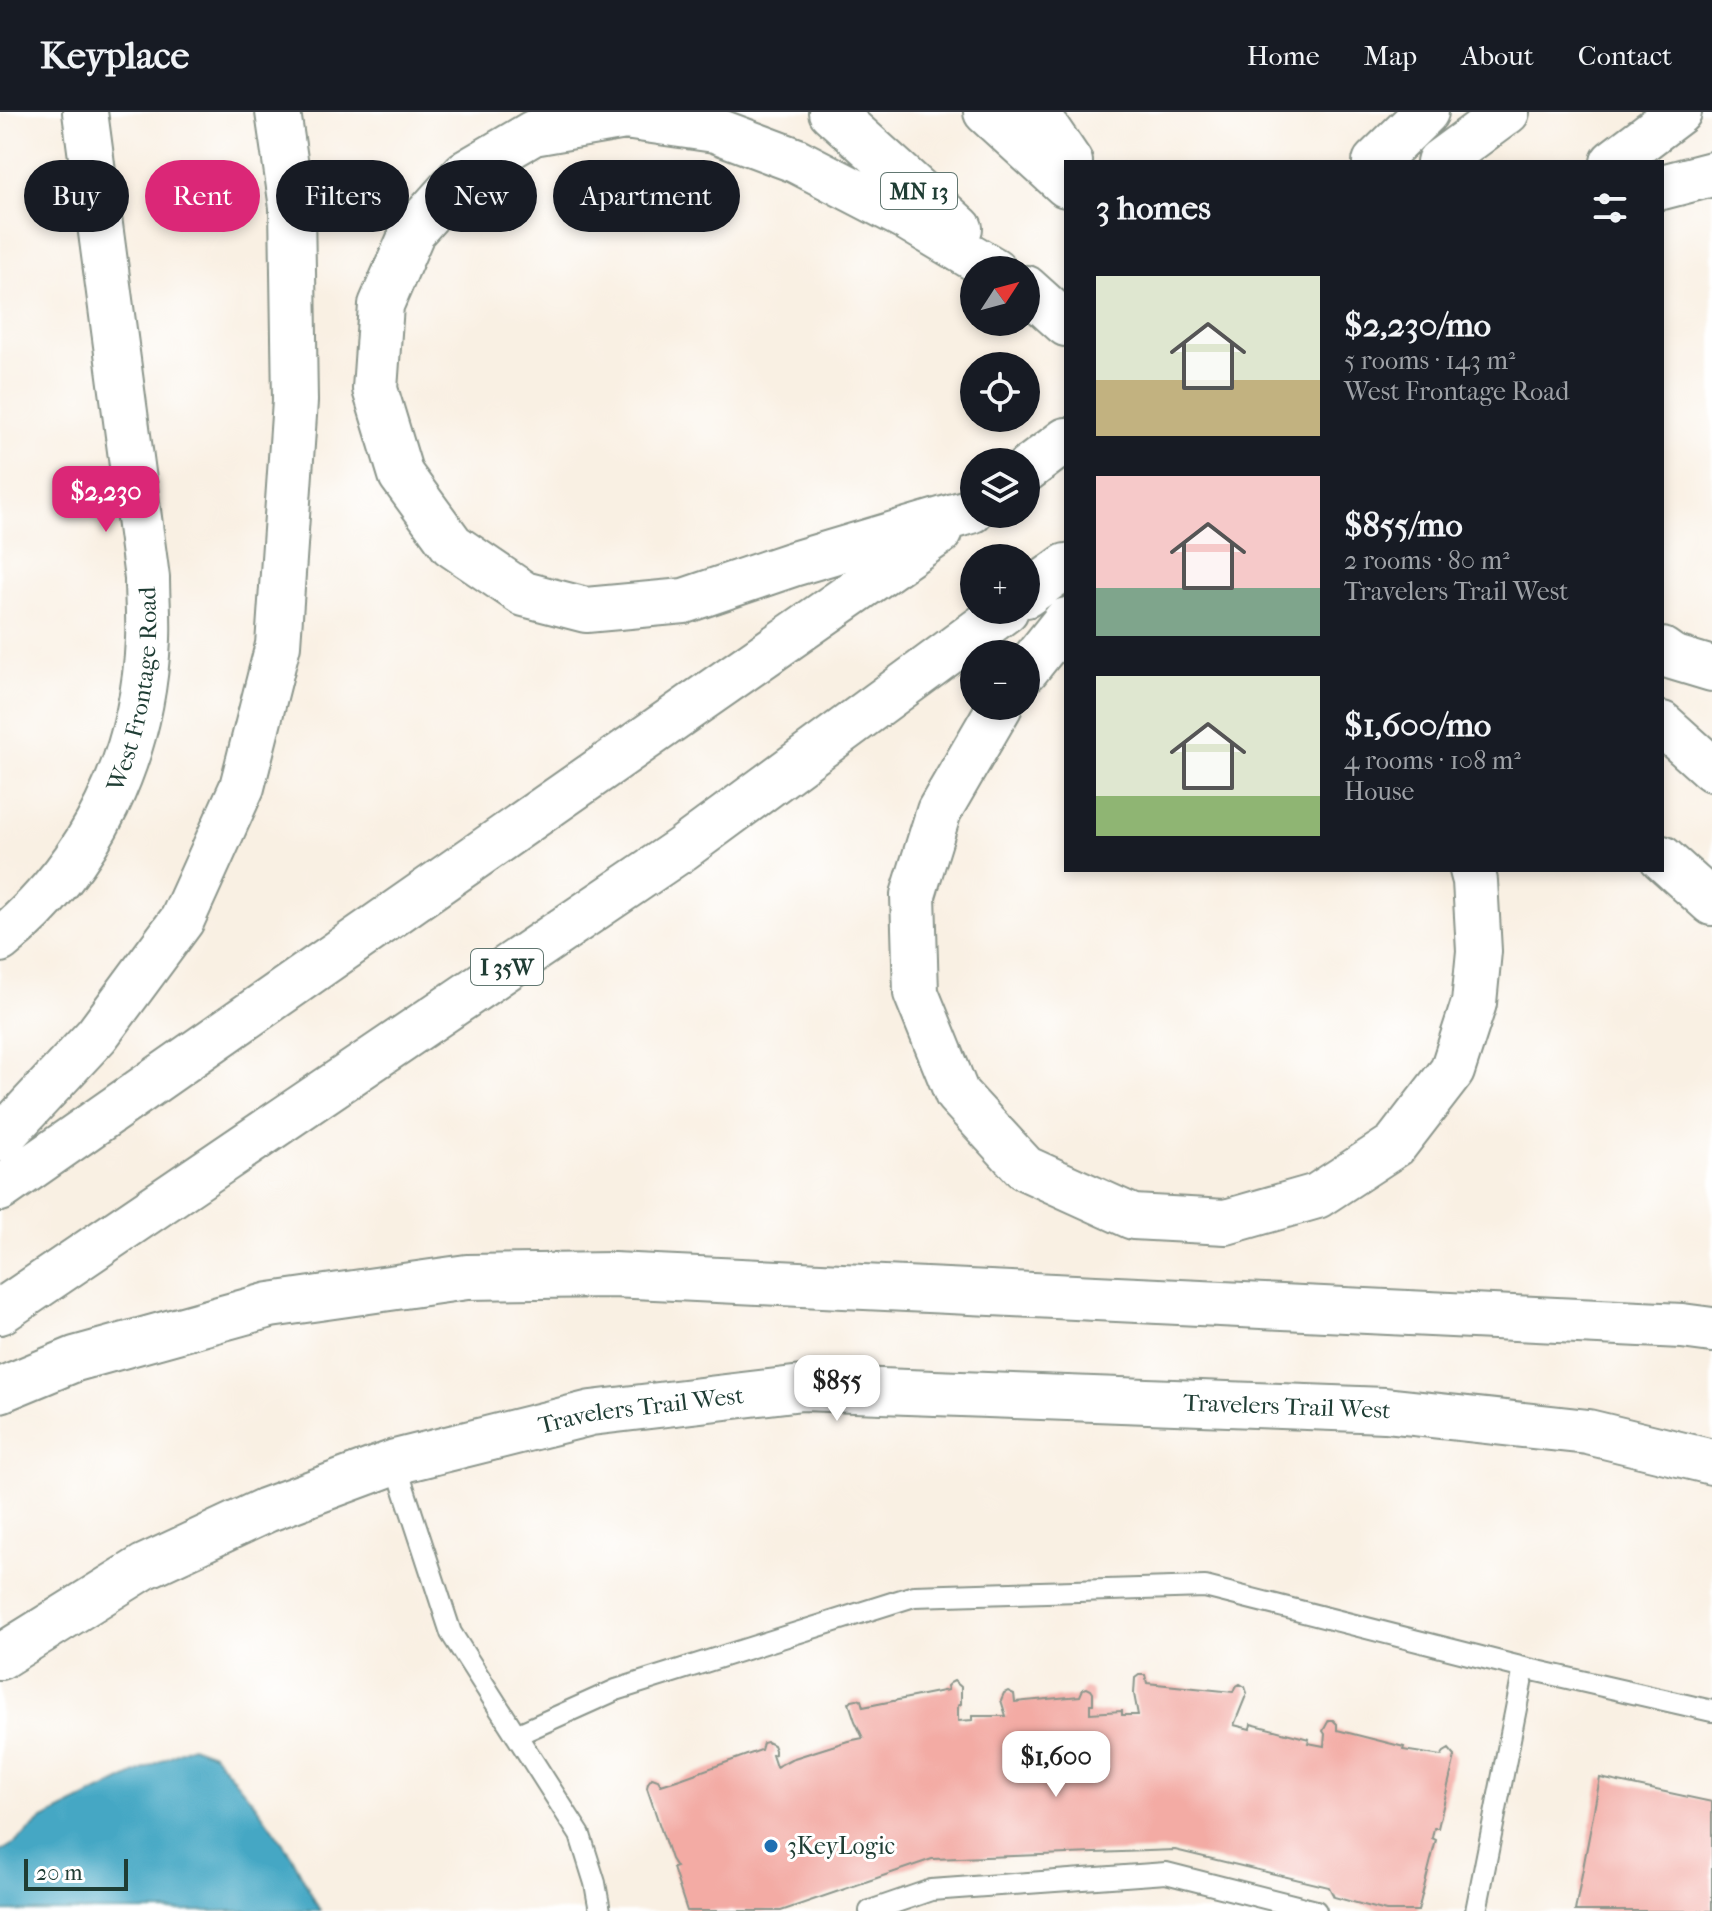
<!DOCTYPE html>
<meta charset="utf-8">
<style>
:root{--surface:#171b24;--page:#20242c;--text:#f1f3f6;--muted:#9ea1a6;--line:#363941;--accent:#db2777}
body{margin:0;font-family:"IM FELL French Canon",serif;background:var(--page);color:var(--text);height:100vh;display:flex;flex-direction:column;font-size:30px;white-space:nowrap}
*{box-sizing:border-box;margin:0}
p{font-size:26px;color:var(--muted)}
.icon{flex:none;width:44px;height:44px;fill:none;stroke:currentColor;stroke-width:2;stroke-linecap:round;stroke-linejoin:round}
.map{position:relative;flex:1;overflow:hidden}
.drawer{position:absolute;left:1064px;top:48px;width:600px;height:712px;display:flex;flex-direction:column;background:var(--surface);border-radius:0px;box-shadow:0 4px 12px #0003}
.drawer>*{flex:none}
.top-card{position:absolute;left:24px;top:48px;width:760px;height:72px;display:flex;gap:16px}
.needle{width:52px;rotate:54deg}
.fabs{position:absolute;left:960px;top:144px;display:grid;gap:16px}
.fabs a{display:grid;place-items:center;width:80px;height:80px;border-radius:50%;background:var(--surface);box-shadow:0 4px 12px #0003;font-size:40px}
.scale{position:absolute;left:24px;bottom:20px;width:104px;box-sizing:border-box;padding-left:8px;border:4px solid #1f3d34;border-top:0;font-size:22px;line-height:28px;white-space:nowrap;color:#1f3d34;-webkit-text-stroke:6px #fff;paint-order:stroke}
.price{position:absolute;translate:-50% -68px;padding:0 18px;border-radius:16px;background:#fff;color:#222;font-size:26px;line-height:52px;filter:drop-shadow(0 2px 4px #0008)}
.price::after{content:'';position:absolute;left:50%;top:48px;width:24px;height:18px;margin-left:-12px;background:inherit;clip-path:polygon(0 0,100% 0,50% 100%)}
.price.on{background:var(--accent);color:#fff}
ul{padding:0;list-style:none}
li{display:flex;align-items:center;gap:24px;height:200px;padding:0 32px}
li span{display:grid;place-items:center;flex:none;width:224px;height:160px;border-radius:0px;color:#555}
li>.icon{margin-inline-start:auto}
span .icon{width:96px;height:96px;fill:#fffc;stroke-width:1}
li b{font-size:34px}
h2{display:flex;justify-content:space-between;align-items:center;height:96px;padding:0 32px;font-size:34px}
.pill{padding:0 28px;border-radius:36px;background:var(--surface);box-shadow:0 4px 12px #0003;font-size:28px;line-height:72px}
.pill.on{background:var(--accent);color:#fff}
header{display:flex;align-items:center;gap:48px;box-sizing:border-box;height:112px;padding:0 40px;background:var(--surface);border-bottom:2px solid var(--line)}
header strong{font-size:38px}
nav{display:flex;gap:44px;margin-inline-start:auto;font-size:28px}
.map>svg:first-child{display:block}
</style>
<header>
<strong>Keyplace</strong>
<nav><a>Home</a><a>Map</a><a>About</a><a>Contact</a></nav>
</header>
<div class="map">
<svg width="1712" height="1799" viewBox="0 0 1712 1799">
<rect width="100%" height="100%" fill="#fff"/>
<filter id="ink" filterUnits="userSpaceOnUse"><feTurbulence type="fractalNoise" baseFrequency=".0125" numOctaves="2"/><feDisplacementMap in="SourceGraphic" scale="16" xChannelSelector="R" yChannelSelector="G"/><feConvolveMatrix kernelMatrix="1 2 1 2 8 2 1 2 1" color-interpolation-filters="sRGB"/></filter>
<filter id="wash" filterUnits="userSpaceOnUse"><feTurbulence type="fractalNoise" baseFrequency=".006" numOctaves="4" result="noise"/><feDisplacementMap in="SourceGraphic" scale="32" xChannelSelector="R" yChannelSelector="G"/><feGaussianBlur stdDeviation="1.8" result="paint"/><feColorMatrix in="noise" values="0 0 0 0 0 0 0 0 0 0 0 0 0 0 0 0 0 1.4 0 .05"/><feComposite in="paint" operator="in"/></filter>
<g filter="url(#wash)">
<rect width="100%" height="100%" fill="#f9f0e3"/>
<path fill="#45a7c4" stroke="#32727c" stroke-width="2" d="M 191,1634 L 213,1642 L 255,1692 L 291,1743 L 320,1799 L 0,1799 L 0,1740 L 15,1731 L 43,1707 Z"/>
<g id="blocks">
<path fill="#f3aba4" d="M 1139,1563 L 1145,1563 L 1147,1571 L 1233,1580 L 1235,1575 L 1240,1572 L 1245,1575 L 1247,1581 L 1234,1613 L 1250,1617 L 1251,1612 L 1309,1627 L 1308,1631 L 1324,1634 L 1325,1622 L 1323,1619 L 1329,1608 L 1333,1608 L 1337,1612 L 1337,1618 L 1404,1635 L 1403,1638 L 1441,1644 L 1444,1640 L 1449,1637 L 1455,1644 L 1438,1716 L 1434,1716 L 1432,1726 L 1436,1728 L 1418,1799 L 1386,1799 L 1334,1785 L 1329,1775 L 1175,1738 L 932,1747 L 781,1799 L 687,1799 L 673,1756 L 676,1755 L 671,1747 L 647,1676 L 648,1671 L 652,1666 L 658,1668 L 661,1673 L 680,1667 L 761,1638 L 763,1631 L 767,1630 L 773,1633 L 775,1638 L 775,1642 L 772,1643 L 776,1655 L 791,1647 L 848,1629 L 863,1626 L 855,1609 L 849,1591 L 852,1588 L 857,1587 L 861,1588 L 863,1595 L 948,1578 L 947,1574 L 950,1571 L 954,1569 L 961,1575 L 961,1592 L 958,1594 L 958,1609 L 973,1608 L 973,1604 L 1006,1604 L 1001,1588 L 1004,1581 L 1008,1579 L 1014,1582 L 1015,1590 L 1080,1584 L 1083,1577 L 1087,1576 L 1091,1578 L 1093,1581 L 1093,1592 L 1090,1592 L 1090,1601 L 1122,1599 L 1122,1603 L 1138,1603 L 1134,1582 L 1135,1566 Z
M 1600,1666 L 1712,1690 L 1712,1799 L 1575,1799 Z"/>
</g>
</g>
<g filter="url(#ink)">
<use href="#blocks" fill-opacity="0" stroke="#8c968c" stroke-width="2"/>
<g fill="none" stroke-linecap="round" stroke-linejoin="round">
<g stroke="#8c968c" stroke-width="24">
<path id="lane" d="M 395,1350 L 451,1521 L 580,1723 L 595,1771 L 600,1799
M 516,1623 L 616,1578 L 914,1484 L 1205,1475 L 1524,1556 L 1712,1599
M 870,1799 L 931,1778 L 1166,1761 L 1316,1799
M 1476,1799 L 1524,1556"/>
</g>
<g stroke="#8c968c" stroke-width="48">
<g id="secondary">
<path id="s1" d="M 0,828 C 92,753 143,645 148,527 C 149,507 147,486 147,466 L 85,0"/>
<path id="s2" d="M 0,1545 L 144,1455 L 266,1398 L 395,1350 L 591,1301 L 802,1276 L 1385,1298 L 1588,1320 L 1712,1350"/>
</g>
</g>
<g stroke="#8c968c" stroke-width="48">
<path id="highway" d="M 831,0 L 960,116
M 986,0 L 1066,73
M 1036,0 L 1070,50
M 1375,50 L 1426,0
M 1439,50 L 1507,0
M 1613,50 L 1679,0
M 1662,75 L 1712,62
M 1026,176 L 1066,212
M 1026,358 L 1066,328
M 971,399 L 793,452 L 684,489 L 586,498 L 524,482 L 452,433 L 401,363 L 375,277 L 381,193 L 413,119 L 465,61 L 533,21 L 625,5 L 715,18 L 795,48 L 905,105 L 994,158
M 1026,483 L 1066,454
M 1662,538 L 1672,545 L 1712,557
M 1026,558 L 1066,508
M 1000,594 L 939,699 L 913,783 L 916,881 L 957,982 L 1025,1056 L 1133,1105 L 1226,1110 L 1317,1084 L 1395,1033 L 1452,959 L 1474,891 L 1479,839 L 1475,769 L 1472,758
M 1662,612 L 1712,657
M 1662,746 L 1712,791
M 0,1027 L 97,923 L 182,808 L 242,675 L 278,533 L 295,289 L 292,95 L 278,0
M 0,1077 L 939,421
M 0,1200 L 682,737 L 1006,498
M 0,1278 L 75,1247 L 270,1193 L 467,1165 L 613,1163 L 1682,1214 L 1712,1218"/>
</g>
<use href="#lane" stroke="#fff" stroke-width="20"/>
<use href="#secondary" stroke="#fff" stroke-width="44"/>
<use href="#highway" stroke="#fff" stroke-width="44"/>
</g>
</g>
<circle fill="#1f6fb2" stroke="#fff" stroke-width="3" cx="771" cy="1734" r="8"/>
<g text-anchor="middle" stroke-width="6" stroke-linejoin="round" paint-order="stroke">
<g fill="#fff" stroke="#627771" stroke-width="2">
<rect x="881" y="61" width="76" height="36" rx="6"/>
<rect x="471" y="837" width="72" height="36" rx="6"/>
</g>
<g font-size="22" font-weight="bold" fill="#1f3d34">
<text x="919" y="87">MN 13</text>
<text x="507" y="863">I 35W</text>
</g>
<g font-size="24" fill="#1f3d34" stroke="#fff">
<text dy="8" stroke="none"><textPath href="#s1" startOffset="294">West Frontage Road</textPath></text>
<text dy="8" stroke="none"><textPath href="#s2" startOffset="1342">Travelers Trail West</textPath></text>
<text dy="8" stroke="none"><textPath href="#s2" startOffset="694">Travelers Trail West</textPath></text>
</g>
<g font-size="24" fill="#1f3d34" stroke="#fff" text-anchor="start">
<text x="787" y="1742">3KeyLogic</text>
</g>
</g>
</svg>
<div class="fabs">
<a><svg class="needle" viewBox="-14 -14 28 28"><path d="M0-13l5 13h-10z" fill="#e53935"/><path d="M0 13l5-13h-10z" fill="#9ea1a6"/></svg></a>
<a><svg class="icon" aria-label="locate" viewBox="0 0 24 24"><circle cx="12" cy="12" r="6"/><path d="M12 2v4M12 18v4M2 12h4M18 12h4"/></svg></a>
<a><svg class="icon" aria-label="layers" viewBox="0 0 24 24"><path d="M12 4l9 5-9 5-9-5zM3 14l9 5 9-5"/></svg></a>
<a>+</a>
<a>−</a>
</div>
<div class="scale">20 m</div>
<b class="price on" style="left:106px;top:422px">$2,230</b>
<b class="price" style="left:837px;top:1311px">$855</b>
<b class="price" style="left:1056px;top:1687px">$1,600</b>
<div class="top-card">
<a class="pill">Buy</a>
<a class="pill on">Rent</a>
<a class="pill">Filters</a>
<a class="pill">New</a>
<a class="pill">Apartment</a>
</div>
<section class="drawer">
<h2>3 homes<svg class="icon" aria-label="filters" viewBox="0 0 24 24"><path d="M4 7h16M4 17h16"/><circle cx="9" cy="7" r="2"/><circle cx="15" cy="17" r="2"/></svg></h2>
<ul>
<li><span style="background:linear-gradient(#dfe7d0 65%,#c2b280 0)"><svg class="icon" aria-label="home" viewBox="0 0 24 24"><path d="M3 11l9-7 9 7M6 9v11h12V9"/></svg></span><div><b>$2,230/mo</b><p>5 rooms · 143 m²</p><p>West Frontage Road</p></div></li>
<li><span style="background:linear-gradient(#f6c9c9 70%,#7fa58c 0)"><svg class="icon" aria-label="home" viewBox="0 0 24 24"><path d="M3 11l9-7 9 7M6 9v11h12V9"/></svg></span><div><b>$855/mo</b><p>2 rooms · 80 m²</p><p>Travelers Trail West</p></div></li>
<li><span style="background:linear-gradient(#dfe7d0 75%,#8fb573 0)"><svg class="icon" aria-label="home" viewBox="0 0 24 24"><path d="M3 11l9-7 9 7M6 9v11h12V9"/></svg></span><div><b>$1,600/mo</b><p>4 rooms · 108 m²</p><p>House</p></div></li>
</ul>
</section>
</div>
